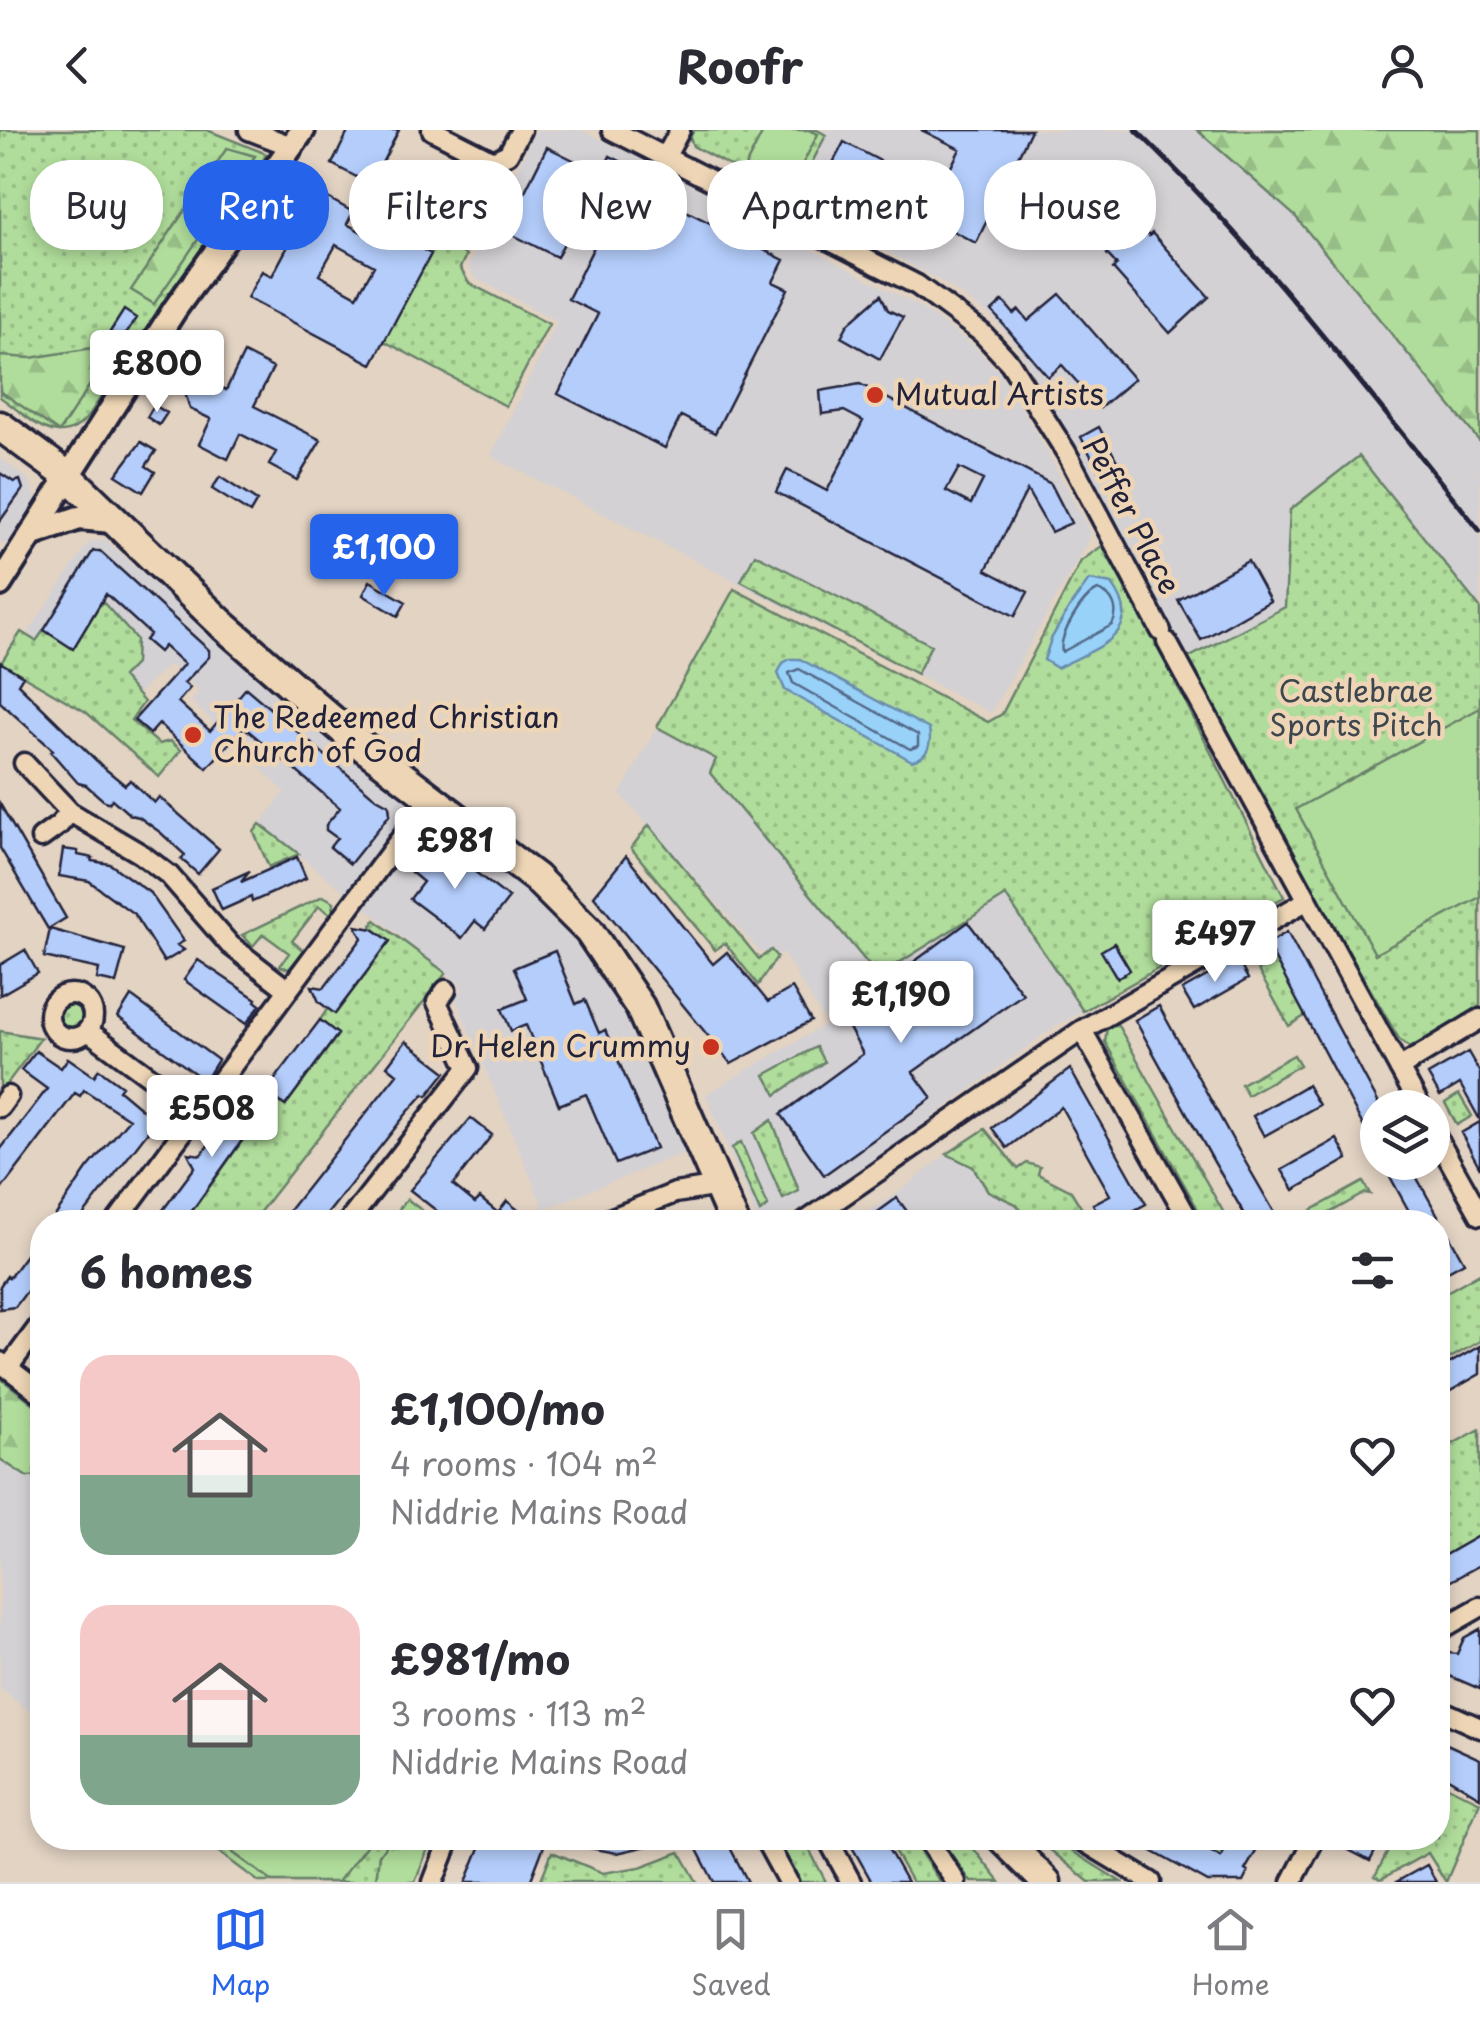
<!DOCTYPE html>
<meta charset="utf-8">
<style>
:root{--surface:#fff;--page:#f7f7f7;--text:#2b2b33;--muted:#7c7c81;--line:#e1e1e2;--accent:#2563eb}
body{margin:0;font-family:"Playpen Sans",sans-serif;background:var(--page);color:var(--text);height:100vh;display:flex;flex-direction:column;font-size:38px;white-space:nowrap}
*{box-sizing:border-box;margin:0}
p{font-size:32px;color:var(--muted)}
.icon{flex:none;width:55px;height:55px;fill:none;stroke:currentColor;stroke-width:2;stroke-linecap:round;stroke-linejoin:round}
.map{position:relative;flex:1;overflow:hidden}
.drawer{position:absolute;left:30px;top:1080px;width:1420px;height:640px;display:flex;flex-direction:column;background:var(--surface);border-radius:40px;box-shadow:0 5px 15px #0003}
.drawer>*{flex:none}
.top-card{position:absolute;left:30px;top:30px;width:1420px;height:90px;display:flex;gap:20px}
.controls{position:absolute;left:1360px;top:960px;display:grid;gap:20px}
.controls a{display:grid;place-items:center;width:90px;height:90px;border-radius:50%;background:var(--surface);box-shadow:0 5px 15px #0003;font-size:50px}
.price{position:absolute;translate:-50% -85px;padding:0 22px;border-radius:10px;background:#fff;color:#222;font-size:32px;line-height:65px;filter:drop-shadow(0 2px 5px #0008)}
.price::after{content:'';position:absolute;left:50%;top:60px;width:30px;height:22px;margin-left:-15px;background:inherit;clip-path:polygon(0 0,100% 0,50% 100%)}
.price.on{background:var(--accent);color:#fff}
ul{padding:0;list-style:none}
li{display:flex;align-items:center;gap:30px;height:250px;padding:0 50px}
li span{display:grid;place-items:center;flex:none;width:280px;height:200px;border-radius:30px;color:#555}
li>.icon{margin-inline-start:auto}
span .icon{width:120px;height:120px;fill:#fffc;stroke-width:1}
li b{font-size:42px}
h2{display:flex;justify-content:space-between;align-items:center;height:120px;padding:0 50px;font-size:42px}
.tag{padding:0 35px;border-radius:40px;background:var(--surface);box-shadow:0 5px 15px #0003;font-size:35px;line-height:90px}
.tag.on{background:var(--accent);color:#fff}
header{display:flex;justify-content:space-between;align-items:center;height:130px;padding:0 50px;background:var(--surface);font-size:45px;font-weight:700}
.tab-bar{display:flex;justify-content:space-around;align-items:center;height:140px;border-top:2px solid var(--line);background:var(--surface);font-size:28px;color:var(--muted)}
.tab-bar a{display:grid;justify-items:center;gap:5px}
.tab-bar .on{color:var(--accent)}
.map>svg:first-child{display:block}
</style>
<header><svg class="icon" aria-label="back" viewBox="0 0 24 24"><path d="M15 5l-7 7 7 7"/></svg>Roofr<svg class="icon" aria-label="person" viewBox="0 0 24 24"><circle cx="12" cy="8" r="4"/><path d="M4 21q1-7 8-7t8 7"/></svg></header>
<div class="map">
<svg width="1480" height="1752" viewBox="0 0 1480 1752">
<defs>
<pattern id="green-dots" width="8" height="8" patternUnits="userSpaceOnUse" patternTransform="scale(2.5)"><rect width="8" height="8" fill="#b0dd9b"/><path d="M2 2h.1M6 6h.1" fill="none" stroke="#97bd86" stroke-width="1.8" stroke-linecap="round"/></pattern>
<pattern id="forest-firs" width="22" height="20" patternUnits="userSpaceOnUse" patternTransform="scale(2.5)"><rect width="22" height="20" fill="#b0dd9b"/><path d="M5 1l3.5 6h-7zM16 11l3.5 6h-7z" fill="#97bd86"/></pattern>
</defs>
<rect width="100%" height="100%" fill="#e2d3c3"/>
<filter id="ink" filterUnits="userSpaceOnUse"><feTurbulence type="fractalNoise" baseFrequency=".01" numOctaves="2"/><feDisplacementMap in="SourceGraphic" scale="20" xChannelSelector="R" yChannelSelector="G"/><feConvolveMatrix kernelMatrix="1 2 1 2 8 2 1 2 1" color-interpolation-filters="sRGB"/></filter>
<g filter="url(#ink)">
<path fill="#d4d1d4" d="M 536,0 L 581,0 L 664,40 L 920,177 L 973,215 L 997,239 L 1036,301 L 1092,405 L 991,583 L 491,326 L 557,191 L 475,148 L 468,136 Z
M 817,0 L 1197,0 L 1295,86 L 1480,312 L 1480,478 L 1359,326 L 1290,380 L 1285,477 L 1188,528 L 1019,219 L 993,188 L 942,152 L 793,70 L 826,6 Z
M 0,328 L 29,350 L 36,369 L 28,386 L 6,416 L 0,411 Z
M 106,410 L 225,517 L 539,770 L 597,835 L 634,888 L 689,1021 L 544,1079 L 454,865 L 463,860 L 459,853 L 260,694 L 285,662 L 192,572 L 199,560 L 169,534 L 129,572 L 28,503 L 89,412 Z
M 734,459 L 987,592 L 1152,506 L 1284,767 L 1053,898 L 814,1075 L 765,1092 L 758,1092 L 706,964 L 826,894 L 784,824 L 760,822 L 620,664 Z
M 947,1024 L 973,1037 L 988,1061 L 1016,1074 L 1031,1092 L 850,1092 L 895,1065 Z
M 0,1251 L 42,1282 L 42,1591 L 0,1559 Z"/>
<path fill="url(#green-dots)" stroke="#69806b" stroke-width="2.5" d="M 0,0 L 207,0 L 267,24 L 89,285 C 59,324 29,287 0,267 Z
M 694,0 L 817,0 L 826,5 L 793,70 L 693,16 L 690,8 Z
M 438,110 L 466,125 L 460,138 L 469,153 L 549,194 L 506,276 L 384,211 Z
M 1359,326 L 1480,478 L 1480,875 L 1467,890 L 1417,917 L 1410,918 L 1399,909 L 1307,750 L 1188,528 L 1285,477 L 1290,380 Z
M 1102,416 L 1152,506 L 1284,767 L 1083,881 L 1006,766 L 878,846 L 710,643 L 716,629 L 657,597 L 734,459 L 988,592 L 1002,584 L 1081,431 Z
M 755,424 L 931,515 L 917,544 L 741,451 Z
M 102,471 L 136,509 L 135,534 L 122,547 L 144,572 L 131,590 L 159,614 L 170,611 L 181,620 L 159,647 L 86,582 L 1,533 L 21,502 L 36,511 L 44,500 L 73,518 Z
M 260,694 L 299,724 L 269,737 L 254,702 Z
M 649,695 L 759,829 L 771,820 L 777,827 L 758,855 L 725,813 L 715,820 L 631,718 Z
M 323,766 L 334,772 L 332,785 L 319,776 L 292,811 L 304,821 L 289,839 L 280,836 L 289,823 L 263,804 L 253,816 L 242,805 Z
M 375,790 L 446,843 L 252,1092 L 179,1092 L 163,1081 L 188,1087 L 265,979 L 258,973 L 266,961 L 286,975 L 338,905 L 320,890 L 328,878 L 336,883 L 389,812 L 371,797 Z
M 1268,815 L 1306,885 L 1289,896 L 1250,826 Z
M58 886a13 13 0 1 1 26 0a13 13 0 1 1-26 0Z
M 1116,892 L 1229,1092 L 1205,1092 L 1105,912 L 1107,897 Z
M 0,901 L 41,908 L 0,963 Z
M 816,917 L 824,932 L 776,965 L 765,945 Z
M 1294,925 L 1300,935 L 1247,965 L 1241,954 Z
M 1459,964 L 1472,986 L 1457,995 L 1445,973 Z
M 772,990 L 799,1061 L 783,1069 L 754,1003 Z
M 985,999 L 1018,1039 L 1027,1033 L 1040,1037 L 1038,1044 L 1071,1061 L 1090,1092 L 1031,1092 L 1016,1074 L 988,1061 L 973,1037 L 947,1024 Z
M 741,1012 L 768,1076 L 760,1082 L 732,1018 Z
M 1363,1052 L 1370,1064 L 1365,1063 L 1317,1090 L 1312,1080 Z
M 407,1069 L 437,1092 L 389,1092 Z
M 1480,1143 L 1480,1211 L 1438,1235 L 1438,1167 Z
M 1480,1299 L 1480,1405 L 1443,1426 L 1438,1415 L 1438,1322 Z
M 1438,1651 L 1480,1672 L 1446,1752 L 1428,1723 L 1381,1749 L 1375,1746 L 1395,1708 L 1438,1708 Z
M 200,1708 L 391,1708 L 379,1725 L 376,1752 L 259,1752 Z
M 776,1708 L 829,1708 L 809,1719 L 826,1752 L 800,1752 Z
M 887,1708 L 911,1708 L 940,1752 L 912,1752 Z
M 940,1708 L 965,1708 L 1000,1752 L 971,1752 Z
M 1036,1708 L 1057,1708 L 1075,1723 L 1121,1752 L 1089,1752 Z
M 1185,1708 L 1226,1708 L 1231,1710 L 1221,1727 Z
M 552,1722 L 603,1743 L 640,1737 L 680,1722 L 697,1752 L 540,1752 Z"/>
<path fill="url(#forest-firs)" stroke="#69806b" stroke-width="2.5" d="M 1197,0 L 1480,0 L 1480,312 L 1295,86 Z
M 227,18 L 255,26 L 154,174 L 131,160 Z
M 117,214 L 59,302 L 0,261 L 0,226 L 31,228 Z
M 0,1248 L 42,1280 L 42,1346 L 27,1347 L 0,1329 Z
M 391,1708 L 432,1708 L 415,1752 L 376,1752 L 379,1725 Z"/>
<path fill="#b0dd9b" stroke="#69806b" stroke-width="2.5" d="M 764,0 L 809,0 L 818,4 L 788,62 L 744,39 Z
M 1480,578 L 1480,767 L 1375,824 L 1296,679 Z
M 213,1708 L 372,1708 L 338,1752 L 273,1752 Z"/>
<path fill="#99d2f9" stroke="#698cad" stroke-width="2.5" d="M 1089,450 L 1112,454 C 1149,504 1094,519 1057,538 L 1044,530 L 1051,509 L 1069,478 Z
M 790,529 L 800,529 L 929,599 C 932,614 928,627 912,631 L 785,560 L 778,543 L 783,533 Z"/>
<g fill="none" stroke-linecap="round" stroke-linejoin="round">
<path stroke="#526887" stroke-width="2.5" d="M 1098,460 C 1113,465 1120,481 1112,495 L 1062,522 C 1058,506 1083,466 1098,460 Z
M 799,539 L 918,605 L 918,616 L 910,619 L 793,553 L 789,543 Z"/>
</g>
<path fill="#b4cdfb" stroke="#22223b" stroke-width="2.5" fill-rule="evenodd" d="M 349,0 L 399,0 L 381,35 L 482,86 L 470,109 L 363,54 L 364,51 L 332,34 Z
M 921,0 L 1031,0 L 976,113 L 926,87 L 960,19 Z
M 844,12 L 886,34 L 854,95 L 812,73 Z
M 547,17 L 602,44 L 610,26 L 650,46 L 644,60 L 784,130 L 773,152 L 788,159 L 715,303 L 681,286 L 665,318 L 558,264 L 598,184 L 568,169 L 616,72 L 591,59 L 557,127 L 505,101 Z
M 1068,45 L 1104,63 L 1080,110 L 1044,91 Z
M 317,62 L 353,82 L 347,94 L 385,115 L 391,103 L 431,124 L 372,234 L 247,168 L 262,141 L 272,146 ZM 336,115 L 374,136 L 357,166 L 319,145 Z
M 1140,96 L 1149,106 L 1152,103 L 1209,167 L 1170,203 L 1113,139 L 1117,135 L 1107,124 Z
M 1060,164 L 1134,249 L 1100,278 L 1062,235 L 1048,247 L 992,181 L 1003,171 L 1014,184 L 1019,180 L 1028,191 Z
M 881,165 L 888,180 L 903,187 L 880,229 L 841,207 L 848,194 Z
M 124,180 L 136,188 L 122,210 L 110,202 Z
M 244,223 L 273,238 L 254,276 L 321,310 L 297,350 L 269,335 L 276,322 L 240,304 L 228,329 L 199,314 L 211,289 L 190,279 L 183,256 L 205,249 L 226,260 Z
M 860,254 L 1051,354 L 1071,393 L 1051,402 L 1027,360 L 986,440 L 1028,462 L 1015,486 L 776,362 L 787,340 L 827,361 L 863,291 L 844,281 L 822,284 L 820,261 ZM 959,338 L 983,350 L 971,374 L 946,361 Z
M 154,275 L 167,283 L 159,295 L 147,287 Z
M 1099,297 L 1118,333 L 1100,343 L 1081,307 Z
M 141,312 L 156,321 L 146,336 L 155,342 L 143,362 L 116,345 Z
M 0,343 L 14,352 L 20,350 L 23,359 L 0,391 Z
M 220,347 L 257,371 L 250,383 L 212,359 Z
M 93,421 L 100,421 L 209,520 L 209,527 L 184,553 L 190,558 L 178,572 L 210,601 L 246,558 L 373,666 L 389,675 L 390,684 L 350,734 L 330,717 L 337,708 L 326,700 L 326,695 L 340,678 L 244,597 L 207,638 L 159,594 L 150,604 L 134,590 L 184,534 L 164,516 L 159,522 L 145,510 L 150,504 L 106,464 L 73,519 L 44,500 Z
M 1248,431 L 1270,471 L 1201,510 L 1178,470 Z
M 370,451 L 406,472 L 398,486 L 363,465 Z
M 0,532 L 23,546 L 18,554 L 103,637 L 125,655 L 130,650 L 154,673 L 159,667 L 219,719 L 198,744 L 181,729 L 185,725 L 161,703 L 139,687 L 130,685 L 112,669 L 109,673 L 103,670 L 86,655 L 78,653 L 51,622 L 53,620 L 0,572 Z
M 0,674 L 66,788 L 48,799 L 0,718 Z
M 435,711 L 509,768 L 485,799 L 475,791 L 462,808 L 410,769 L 423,752 L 411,742 Z
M 63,719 L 78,721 L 78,725 L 93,728 L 92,731 L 110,734 L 150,763 L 184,811 L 177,815 L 184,820 L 164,832 L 134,784 L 89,751 L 59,746 Z
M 626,726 L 713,834 L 727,822 L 768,872 L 792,858 L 811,891 L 731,934 L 594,766 Z
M 297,727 L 306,748 L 252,772 L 251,767 L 222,780 L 212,758 L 250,741 L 241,752 Z
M 968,792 L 1023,864 L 913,942 L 932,968 L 824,1045 L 781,984 L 863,924 L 842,885 Z
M 356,796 L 373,799 L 390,811 L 335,884 L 319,872 L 312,856 L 324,858 L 362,808 Z
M 50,799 L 125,820 L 116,853 L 97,849 L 99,839 L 44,827 Z
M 1287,802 L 1378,972 L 1378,1024 L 1267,814 Z
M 1114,813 L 1130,840 L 1117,848 L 1101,821 Z
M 25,820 L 38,843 L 0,865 L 0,835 Z
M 555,821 L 576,874 L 585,870 L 599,903 L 605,900 L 656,1018 L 616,1034 L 586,964 L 559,975 L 526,895 L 511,901 L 502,879 L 527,869 L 514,838 Z
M 1237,829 L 1248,849 L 1194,880 L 1182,860 Z
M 198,830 L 256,869 L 255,871 L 260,875 L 246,894 L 184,850 Z
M 131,866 L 218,930 L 205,951 L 118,887 Z
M 1159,876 L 1235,1014 L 1280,1092 L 1249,1092 L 1214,1032 L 1135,890 Z
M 320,890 L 338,904 L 285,976 L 266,961 Z
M 406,911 L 446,942 L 427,966 L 424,964 L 407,983 L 321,1092 L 280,1092 L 397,944 L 387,936 Z
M 36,921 L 61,938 L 68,928 L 94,946 L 99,939 L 122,956 L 119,960 L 156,991 L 78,1092 L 51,1092 L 87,1039 L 129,989 L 84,960 L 80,966 L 75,963 L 0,1061 L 0,1020 L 47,959 L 21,940 Z
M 1468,922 L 1480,943 L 1480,990 L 1460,954 L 1440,966 L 1428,945 Z
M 1070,939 L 1146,1074 L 1112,1092 L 1103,1092 L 1093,1074 L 1110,1065 L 1061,977 L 1007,1018 L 992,998 Z
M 1307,955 L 1319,975 L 1264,1006 L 1253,986 Z
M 232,964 L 250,967 L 265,978 L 184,1092 L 154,1092 L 195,1037 L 188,1023 L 201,1025 L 238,975 Z
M 471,988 L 492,1005 L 453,1055 L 475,1073 L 480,1068 L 498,1083 L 507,1071 L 533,1092 L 451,1092 L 410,1060 Z
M 1480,992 L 1480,1038 L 1461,1003 Z
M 1337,1009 L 1348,1029 L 1294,1060 L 1282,1040 Z
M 1382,1032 L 1408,1032 L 1464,1132 L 1444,1143 L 1438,1132 L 1438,1092 L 1415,1092 Z
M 897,1068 L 915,1092 L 864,1092 Z
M 42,1103 L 42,1145 L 37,1152 L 42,1163 L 27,1161 L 15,1177 L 0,1179 L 0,1156 L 7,1146 L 9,1148 Z
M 1480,1216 L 1480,1244 L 1438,1268 L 1438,1240 Z
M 1480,1405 L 1480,1435 L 1438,1458 L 1438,1429 Z
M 1480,1499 L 1480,1559 L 1438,1541 L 1438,1522 L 1457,1524 L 1464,1508 Z
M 1438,1610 L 1480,1629 L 1480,1667 L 1438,1642 Z
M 484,1708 L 547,1708 L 530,1752 L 466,1752 Z
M 572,1708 L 660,1708 L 660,1713 L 617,1723 L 572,1715 Z
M 691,1708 L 725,1708 L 748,1752 L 714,1752 Z
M 847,1708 L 882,1708 L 907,1752 L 872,1752 Z
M 1128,1708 L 1185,1708 L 1221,1727 L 1232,1708 L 1264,1708 L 1245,1740 L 1248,1742 L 1243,1752 L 1208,1752 Z
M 1349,1708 L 1382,1708 L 1370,1731 L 1343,1717 Z
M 1427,1735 L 1436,1752 L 1396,1752 Z"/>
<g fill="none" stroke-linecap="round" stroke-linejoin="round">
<g stroke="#22223b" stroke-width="25">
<path id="street" d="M 249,0 L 291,16
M 432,0 L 493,31 L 508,24 L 521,0
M 612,0 L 917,155 L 982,203 L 1010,233 L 1066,322 L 1161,501
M 666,26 L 680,0
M 1167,512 L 1421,978
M 24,633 L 70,682 L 141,724 L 169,745 L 230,815 L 288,860
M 41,708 L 59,695 L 70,682
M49 886a22 22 0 1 1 44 0a22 22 0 1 1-44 0Z
M 1082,900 L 1190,1092
M 88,901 L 198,982
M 1399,938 L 1480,889
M 0,977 L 8,966
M 1432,999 L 1480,1085
M 116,1092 L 430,669
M 348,1092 L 468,938 L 437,872 L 446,860
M 602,1092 L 675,1063 L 719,1056
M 805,1092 L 1082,900 L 1306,771
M 0,1232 L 42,1264
M 8,1238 L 42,1192
M 1438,1501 L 1480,1477
M 1438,1579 L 1480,1598
M 764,1708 L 788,1752
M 926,1708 L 956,1752
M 1078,1708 L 1151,1752
M 830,1713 L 851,1752
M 433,1752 L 450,1708
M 1292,1752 L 1315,1708"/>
</g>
<g stroke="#22223b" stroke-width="30">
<path id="secondary" d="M 33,404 L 79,388 L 112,391
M 0,454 L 175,179 L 303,0"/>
</g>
<g stroke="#22223b" stroke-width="35">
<path id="primary" d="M 0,296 L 68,346 L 224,496 L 356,611 L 536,748 L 589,801 L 640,877 L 734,1092
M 1002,1708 L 1046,1752"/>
</g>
<use href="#street" stroke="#edd5b5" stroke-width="18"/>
<use href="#secondary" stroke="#edd5b5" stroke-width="22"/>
<use href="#primary" stroke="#edd5b5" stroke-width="28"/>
<path stroke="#22223b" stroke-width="5" d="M 1136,0 C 1263,123 1369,264 1480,401"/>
</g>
</g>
<g fill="#c8321e" stroke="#edd5b5" stroke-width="4">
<circle cx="875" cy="265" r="10"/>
<circle cx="193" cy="605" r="10"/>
<circle cx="711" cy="917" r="10"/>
</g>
<g text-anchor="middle" stroke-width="9" stroke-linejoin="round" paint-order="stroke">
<g font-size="30" fill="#22223b" stroke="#edd5b5" text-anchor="start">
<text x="895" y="275">Mutual Artists</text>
<text x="213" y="598">The Redeemed Christian<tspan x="213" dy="34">Church of God</tspan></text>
<text x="691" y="927" text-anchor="end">Dr Helen Crummy</text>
</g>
<g font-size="30" fill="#22223b" stroke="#edd5b5">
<text transform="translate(1131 386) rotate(62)" y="10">Peffer Place</text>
</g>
<g font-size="30" fill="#3e474e" stroke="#edd5b5">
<text x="1356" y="572">Castlebrae<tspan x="1356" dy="34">Sports Pitch</tspan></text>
</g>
</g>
</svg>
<div class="controls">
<a><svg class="icon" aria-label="layers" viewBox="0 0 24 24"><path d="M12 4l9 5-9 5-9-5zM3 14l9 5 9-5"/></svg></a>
</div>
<b class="price" style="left:157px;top:285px">£800</b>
<b class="price on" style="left:384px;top:469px">£1,100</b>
<b class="price" style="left:455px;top:762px">£981</b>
<b class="price" style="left:1215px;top:855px">£497</b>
<b class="price" style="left:901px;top:916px">£1,190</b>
<b class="price" style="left:212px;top:1030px">£508</b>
<div class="top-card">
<a class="tag">Buy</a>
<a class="tag on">Rent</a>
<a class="tag">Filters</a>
<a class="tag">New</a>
<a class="tag">Apartment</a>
<a class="tag">House</a>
</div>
<section class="drawer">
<h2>6 homes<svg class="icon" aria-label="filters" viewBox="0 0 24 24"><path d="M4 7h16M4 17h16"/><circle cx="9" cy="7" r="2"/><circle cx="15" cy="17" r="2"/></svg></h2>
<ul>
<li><span style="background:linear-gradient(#f6c9c9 60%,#7fa58c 0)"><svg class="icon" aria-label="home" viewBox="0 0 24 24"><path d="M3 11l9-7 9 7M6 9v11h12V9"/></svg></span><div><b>£1,100/mo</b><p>4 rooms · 104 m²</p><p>Niddrie Mains Road</p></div><svg class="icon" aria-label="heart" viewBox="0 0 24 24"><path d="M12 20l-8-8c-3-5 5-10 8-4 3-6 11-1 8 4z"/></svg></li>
<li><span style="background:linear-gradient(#f6c9c9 65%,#7fa58c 0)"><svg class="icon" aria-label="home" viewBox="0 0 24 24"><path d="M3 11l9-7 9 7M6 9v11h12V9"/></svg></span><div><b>£981/mo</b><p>3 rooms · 113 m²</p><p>Niddrie Mains Road</p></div><svg class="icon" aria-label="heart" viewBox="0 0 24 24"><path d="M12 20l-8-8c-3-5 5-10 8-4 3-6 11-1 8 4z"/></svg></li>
</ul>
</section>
</div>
<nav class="tab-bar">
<a class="on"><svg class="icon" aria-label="map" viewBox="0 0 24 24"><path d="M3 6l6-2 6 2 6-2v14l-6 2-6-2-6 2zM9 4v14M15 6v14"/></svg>Map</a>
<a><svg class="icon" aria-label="saved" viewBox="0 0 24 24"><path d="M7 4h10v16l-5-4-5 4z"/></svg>Saved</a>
<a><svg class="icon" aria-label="home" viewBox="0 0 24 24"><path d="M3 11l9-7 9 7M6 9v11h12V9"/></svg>Home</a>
</nav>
